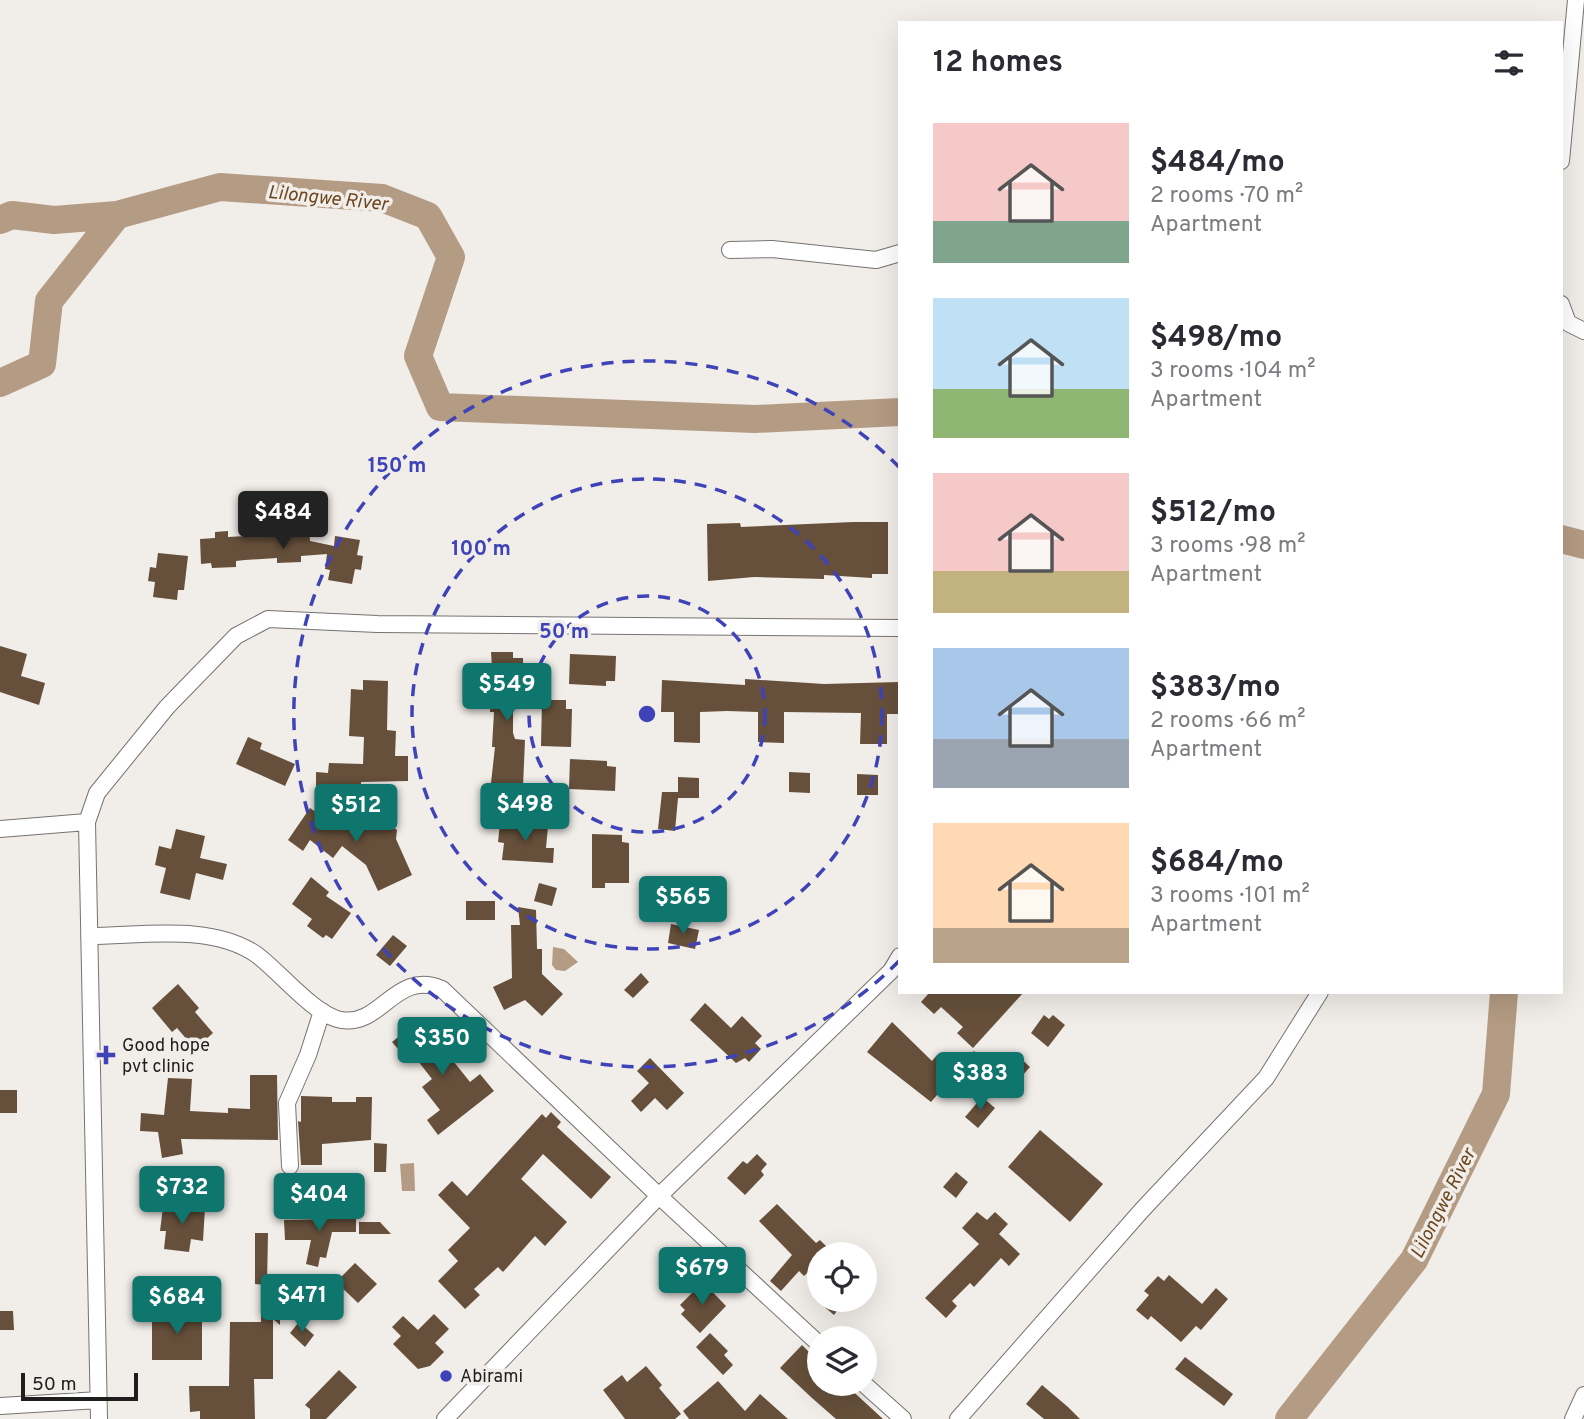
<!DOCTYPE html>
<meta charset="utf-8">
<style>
:root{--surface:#fff;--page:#f7f7f7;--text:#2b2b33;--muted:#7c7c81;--accent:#0f766e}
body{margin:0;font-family:Overpass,sans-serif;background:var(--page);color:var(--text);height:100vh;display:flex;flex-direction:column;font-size:26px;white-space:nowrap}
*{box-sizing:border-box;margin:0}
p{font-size:23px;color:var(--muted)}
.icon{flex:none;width:38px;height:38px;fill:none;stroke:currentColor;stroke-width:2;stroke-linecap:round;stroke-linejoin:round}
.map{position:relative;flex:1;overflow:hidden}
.drawer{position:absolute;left:898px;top:21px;width:665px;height:973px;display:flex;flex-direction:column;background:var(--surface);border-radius:0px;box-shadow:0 7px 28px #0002}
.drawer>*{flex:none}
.fabs{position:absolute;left:807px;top:1242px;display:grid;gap:14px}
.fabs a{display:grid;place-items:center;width:70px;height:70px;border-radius:50%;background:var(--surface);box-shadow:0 7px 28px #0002;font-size:35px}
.scale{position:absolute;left:21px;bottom:18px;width:117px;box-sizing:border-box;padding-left:7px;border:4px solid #201e1d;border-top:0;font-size:19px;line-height:24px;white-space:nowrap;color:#201e1d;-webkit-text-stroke:5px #f1ede9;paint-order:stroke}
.price{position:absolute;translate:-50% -60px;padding:0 16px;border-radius:7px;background:var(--accent);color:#fff;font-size:23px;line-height:46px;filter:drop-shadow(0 2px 4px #0008)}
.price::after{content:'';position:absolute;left:50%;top:42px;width:21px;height:16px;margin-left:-10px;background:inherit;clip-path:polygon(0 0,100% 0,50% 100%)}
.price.selected{background:#222;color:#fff}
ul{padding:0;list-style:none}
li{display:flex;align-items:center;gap:21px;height:175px;padding:0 35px}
li span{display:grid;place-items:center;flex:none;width:196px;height:140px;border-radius:0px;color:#555}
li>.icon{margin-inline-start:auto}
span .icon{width:84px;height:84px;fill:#fffc;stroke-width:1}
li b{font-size:30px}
h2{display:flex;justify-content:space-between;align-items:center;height:84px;padding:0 35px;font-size:30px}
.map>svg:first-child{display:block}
</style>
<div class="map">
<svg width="1584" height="1419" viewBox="0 0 1584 1419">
<rect width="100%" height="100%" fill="#f1ede9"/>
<path fill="#b49b83" d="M 553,947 L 564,949 L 578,962 L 565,971 L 556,970 L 552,965 Z
M 414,1163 L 415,1191 L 402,1191 L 400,1164 Z
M 288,1190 L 321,1190 L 321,1208 L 312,1208 L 312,1203 L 288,1204 Z"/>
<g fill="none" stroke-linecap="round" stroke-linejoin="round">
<path stroke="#b49b83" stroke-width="28" d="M 0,220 L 12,215 L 54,220 L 117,215
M 0,383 L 42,364 L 49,301 L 117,215 L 220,187 L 382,198 L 428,216 L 451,257 L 418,356 L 440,407 L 755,419 L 900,412
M 1561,539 L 1584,545
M 1289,1419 L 1414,1260 L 1496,1094 L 1504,992"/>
</g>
<path fill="#66503b" d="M 853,522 L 888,522 L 888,574 L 872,574 L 872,578 L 824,575 L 824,579 L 754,577 L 708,581 L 707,524 L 740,523 L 741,527 Z
M 293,526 L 293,532 L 309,531 L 310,541 L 334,546 L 335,536 L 360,540 L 357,555 L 363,556 L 361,570 L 355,569 L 352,584 L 328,580 L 330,570 L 325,569 L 327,554 L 301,556 L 301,562 L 277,563 L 277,558 L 245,560 L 236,561 L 236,567 L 212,568 L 211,563 L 201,564 L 200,539 L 215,538 L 215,532 L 228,531 L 228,537 L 265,535 L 280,533 L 280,527 Z
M 158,553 L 188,556 L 184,590 L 178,590 L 177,600 L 153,597 L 155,582 L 148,581 L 150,567 L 156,568 Z
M 0,646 L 27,654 L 21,676 L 45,683 L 39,705 L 0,692 Z
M 491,652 L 513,652 L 513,658 L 523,658 L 523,706 L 513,706 L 513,733 L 515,739 L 525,740 L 523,787 L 513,786 L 513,793 L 490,792 L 495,747 L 492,747 L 494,712 L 490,712 L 491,697 L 494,697 Z
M 570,654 L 616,656 L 615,681 L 606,681 L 606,686 L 569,684 Z
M 745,679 L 824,684 L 900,682 L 900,714 L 887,714 L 887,744 L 860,744 L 861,713 L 784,712 L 784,743 L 758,742 L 758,712 L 727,711 L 700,712 L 700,743 L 674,742 L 674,712 L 661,712 L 662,680 L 745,685 Z
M 363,680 L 388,681 L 387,730 L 396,731 L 395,756 L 408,756 L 408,781 L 361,782 L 361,785 L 343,785 L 343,788 L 316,788 L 316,772 L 328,773 L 329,763 L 363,764 L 364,737 L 349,736 L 351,689 L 363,690 Z
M 542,700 L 566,700 L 566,709 L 572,709 L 571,747 L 541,746 Z
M 248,737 L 262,743 L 260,749 L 295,764 L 285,786 L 236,764 Z
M 570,759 L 607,761 L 607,766 L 616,767 L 615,791 L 569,789 Z
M 789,772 L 810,773 L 810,793 L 789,792 Z
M 857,774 L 878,775 L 878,795 L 857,795 Z
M 678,777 L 699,778 L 699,798 L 678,798 L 675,831 L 658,829 L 662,792 L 678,792 Z
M 347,806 L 372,826 L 384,821 L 397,830 L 396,839 L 412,875 L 378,891 L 366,865 L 342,846 L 333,858 L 310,840 L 303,851 L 288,840 L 310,808 L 333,824 Z
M 500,823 L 548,826 L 546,848 L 554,848 L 553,863 L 502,860 L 504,843 L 498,842 Z
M 176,829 L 205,836 L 200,858 L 227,864 L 223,880 L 196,873 L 190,900 L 160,893 L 166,868 L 155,865 L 159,846 L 171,849 Z
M 592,834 L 622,835 L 622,842 L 629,843 L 629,883 L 605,883 L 605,888 L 592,888 Z
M 311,877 L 329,892 L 326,896 L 351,913 L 332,939 L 326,935 L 323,938 L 307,926 L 312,919 L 292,904 Z
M 539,883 L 557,888 L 552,906 L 534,901 Z
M 466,901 L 495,901 L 495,920 L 466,920 Z
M 518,907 L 536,910 L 537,949 L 542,949 L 542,974 L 563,994 L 542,1016 L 525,1000 L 504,1010 L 493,987 L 512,978 L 511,925 L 520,925 Z
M 671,924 L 699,930 L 695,949 L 668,943 Z
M 393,935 L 407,946 L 390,966 L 376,955 Z
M 641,973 L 649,982 L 633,998 L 624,990 Z
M 178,984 L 199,1008 L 195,1012 L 213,1033 L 195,1049 L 177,1028 L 172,1032 L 152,1008 Z
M 930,992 L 1024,992 L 973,1048 L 957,1033 L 963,1027 L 941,1007 L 934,1014 L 921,1002 Z
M 705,1003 L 731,1028 L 742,1016 L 762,1036 L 755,1043 L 761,1049 L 749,1062 L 745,1058 L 736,1063 L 690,1020 Z
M 1044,1015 L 1049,1019 L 1053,1015 L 1065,1025 L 1048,1047 L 1031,1033 Z
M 424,1017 L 436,1033 L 431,1037 L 452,1063 L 454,1062 L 470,1082 L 480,1074 L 494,1091 L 438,1135 L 427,1120 L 440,1110 L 422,1087 L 432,1079 L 411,1052 L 405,1057 L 392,1042 Z
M 892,1022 L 932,1061 L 937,1055 L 955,1071 L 974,1051 L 987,1063 L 967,1085 L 955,1074 L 931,1102 L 867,1052 Z
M 1017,1055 L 1030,1067 L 1011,1088 L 997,1076 Z
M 650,1058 L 684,1093 L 667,1110 L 655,1098 L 641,1112 L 631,1101 L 649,1083 L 637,1071 Z
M 250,1075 L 277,1075 L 278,1140 L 181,1139 L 183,1154 L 162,1158 L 158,1132 L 140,1131 L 141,1113 L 164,1115 L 168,1078 L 192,1079 L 190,1111 L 228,1113 L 228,1108 L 250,1109 Z
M 0,1090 L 17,1090 L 17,1113 L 0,1113 Z
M 301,1096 L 332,1097 L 332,1102 L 356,1102 L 356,1097 L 372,1097 L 371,1140 L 322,1144 L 322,1165 L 301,1165 L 298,1121 L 301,1122 Z
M 982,1097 L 995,1108 L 978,1128 L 965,1117 Z
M 551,1112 L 561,1122 L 557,1127 L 611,1177 L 591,1199 L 543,1154 L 521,1179 L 567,1222 L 545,1246 L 535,1236 L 503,1272 L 498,1267 L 474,1289 L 480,1295 L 465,1309 L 438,1281 L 458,1261 L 448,1250 L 470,1228 L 438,1195 L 452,1181 L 467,1196 L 542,1114 L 546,1118 Z
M 1040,1130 L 1103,1184 L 1070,1222 L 1008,1167 Z
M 374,1143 L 387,1144 L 386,1172 L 374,1172 Z
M 757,1154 L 767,1164 L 761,1171 L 764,1175 L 745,1195 L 727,1178 L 743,1161 L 747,1164 Z
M 956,1172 L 968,1182 L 956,1198 L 943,1187 Z
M 198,1181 L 221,1183 L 219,1201 L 196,1198 Z
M 170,1204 L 205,1208 L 203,1241 L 191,1239 L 189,1252 L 164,1249 L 166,1231 L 160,1231 L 163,1207 L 169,1208 Z
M 777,1204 L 816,1243 L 820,1240 L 830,1250 L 826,1255 L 819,1255 L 819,1262 L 804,1276 L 799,1271 L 781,1291 L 770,1281 L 792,1255 L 759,1221 Z
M 977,1212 L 987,1220 L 995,1212 L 1008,1224 L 999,1234 L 1020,1254 L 1009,1266 L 1001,1258 L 974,1287 L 970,1283 L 952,1301 L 957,1306 L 946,1318 L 925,1298 L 979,1244 L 962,1228 Z
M 333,1214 L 356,1214 L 356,1232 L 332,1232 L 326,1258 L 320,1257 L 318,1267 L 306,1264 L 311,1240 L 285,1240 L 284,1220 L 333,1219 Z
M 359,1222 L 380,1222 L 391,1234 L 359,1234 Z
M 255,1233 L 268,1233 L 267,1285 L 255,1284 Z
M 355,1263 L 377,1284 L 358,1303 L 336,1282 Z
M 1169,1275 L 1202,1304 L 1216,1288 L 1228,1299 L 1201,1330 L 1196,1326 L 1181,1342 L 1151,1316 L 1148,1320 L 1136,1310 L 1149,1295 L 1144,1291 L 1158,1276 L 1164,1281 Z
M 703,1282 L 726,1306 L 700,1333 L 681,1314 L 685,1310 L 680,1305 Z
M 261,1293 L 276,1293 L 276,1298 L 280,1298 L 280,1325 L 273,1319 L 273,1379 L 254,1379 L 255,1419 L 200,1419 L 200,1411 L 190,1412 L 189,1386 L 229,1386 L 230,1322 L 261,1322 Z
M 816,1300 L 845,1300 L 834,1315 Z
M 0,1311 L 13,1311 L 14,1330 L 0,1330 Z
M 152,1311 L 202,1311 L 202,1360 L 152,1360 Z
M 434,1314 L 449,1329 L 435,1343 L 444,1352 L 430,1366 L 418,1369 L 393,1344 L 401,1336 L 392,1327 L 403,1316 L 418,1330 Z
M 299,1322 L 314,1335 L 305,1347 L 290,1333 Z
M 710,1333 L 728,1351 L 724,1355 L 733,1365 L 723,1375 L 696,1347 Z
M 802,1345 L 819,1362 L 819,1384 L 845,1384 L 883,1419 L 836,1419 L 812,1398 L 780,1368 Z
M 1185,1357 L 1233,1394 L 1224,1406 L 1175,1369 Z
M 646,1366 L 662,1385 L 659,1388 L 681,1414 L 675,1419 L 625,1419 L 603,1390 L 622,1375 L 627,1382 Z
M 339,1370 L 357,1387 L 326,1419 L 310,1419 L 310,1409 L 305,1405 Z
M 718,1381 L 745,1411 L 760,1394 L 788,1419 L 689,1419 L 683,1411 Z
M 1042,1385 L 1068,1407 L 1080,1419 L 1044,1419 L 1026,1404 Z"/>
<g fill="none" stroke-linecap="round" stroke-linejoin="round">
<g stroke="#767370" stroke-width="18">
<path id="minor" d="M 1561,161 L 1576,0
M 730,250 L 772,249 L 876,260 L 900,253
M 1561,304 L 1568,323 L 1584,331
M 0,829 L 87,822
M 89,936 C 141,936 212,923 257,955 C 280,972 314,1015 341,1020 C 382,1027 395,969 442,989 L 659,1196 L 819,1344
M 290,1166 L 287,1103 L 308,1055 L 322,1011
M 864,1384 L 903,1419
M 0,1406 L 99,1400
M 99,1419 L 87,822 L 97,793 L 167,707 L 236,636 L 268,619 L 377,624 L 900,628
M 445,1419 L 659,1196 L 891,971 L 900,956
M 958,1419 L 1142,1210 L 1266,1078 L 1320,992
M 1573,1419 L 1584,1395"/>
</g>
<use href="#minor" stroke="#fff" stroke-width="16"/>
</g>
<g fill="none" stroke="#3f43b8" stroke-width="3.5" stroke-dasharray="12 9">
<circle cx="647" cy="714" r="118"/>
<circle cx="647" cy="714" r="235"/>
<path d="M899 961A353 353 0 1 1 899 467"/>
</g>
<g fill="#3f43b8" stroke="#f1ede9" stroke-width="2.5">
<path d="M102.5 1044.5h7v7h7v7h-7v7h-7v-7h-7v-7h7z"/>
<circle cx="446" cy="1376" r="7"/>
</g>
<g text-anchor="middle" stroke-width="7" stroke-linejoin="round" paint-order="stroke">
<g font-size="18" fill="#201e1d" stroke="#f1ede9" text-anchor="start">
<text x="122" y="1051">Good hope<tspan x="122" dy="21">pvt clinic</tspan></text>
<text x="460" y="1382">Abirami</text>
</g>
<g font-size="19" font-style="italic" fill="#6b461e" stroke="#f1ede9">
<text transform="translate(328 197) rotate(6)" y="7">Lilongwe River</text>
<text transform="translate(1442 1203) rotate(-63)" y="7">Lilongwe River</text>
</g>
</g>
<circle cx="647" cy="714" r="10" fill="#3f43b8" stroke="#f1ede9" stroke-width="3.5"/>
<g font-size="21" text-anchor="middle" font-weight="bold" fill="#3f43b8" stroke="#f1ede9" stroke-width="7" stroke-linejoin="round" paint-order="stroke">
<text x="397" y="472">150 m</text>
<text x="481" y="555">100 m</text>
<text x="564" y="638">50 m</text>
</g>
</svg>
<div class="fabs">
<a><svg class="icon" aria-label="locate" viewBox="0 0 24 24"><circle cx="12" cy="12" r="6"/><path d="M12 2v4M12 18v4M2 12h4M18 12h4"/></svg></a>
<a><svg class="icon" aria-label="layers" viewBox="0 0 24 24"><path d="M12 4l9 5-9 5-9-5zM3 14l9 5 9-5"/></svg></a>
</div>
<div class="scale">50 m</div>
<b class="price selected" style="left:283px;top:551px">$484</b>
<b class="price" style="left:507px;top:723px">$549</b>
<b class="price" style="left:525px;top:843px">$498</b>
<b class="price" style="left:356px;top:844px">$512</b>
<b class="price" style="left:683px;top:936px">$565</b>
<b class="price" style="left:442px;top:1077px">$350</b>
<b class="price" style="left:980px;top:1112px">$383</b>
<b class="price" style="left:182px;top:1226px">$732</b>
<b class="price" style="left:319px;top:1233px">$404</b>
<b class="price" style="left:702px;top:1307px">$679</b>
<b class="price" style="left:302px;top:1334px">$471</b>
<b class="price" style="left:177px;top:1336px">$684</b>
<section class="drawer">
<h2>12 homes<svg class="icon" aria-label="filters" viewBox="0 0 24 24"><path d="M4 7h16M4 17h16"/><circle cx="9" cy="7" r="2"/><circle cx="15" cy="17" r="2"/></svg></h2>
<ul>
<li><span style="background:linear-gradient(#f6c9c9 70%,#7fa58c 0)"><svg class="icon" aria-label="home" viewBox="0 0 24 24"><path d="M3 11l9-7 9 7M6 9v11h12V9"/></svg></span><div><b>$484/mo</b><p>2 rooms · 70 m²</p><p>Apartment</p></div></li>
<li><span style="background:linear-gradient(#bfe0f5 65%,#8fb573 0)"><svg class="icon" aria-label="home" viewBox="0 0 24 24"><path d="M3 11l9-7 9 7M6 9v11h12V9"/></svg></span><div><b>$498/mo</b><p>3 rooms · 104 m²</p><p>Apartment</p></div></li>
<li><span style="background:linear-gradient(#f6c9c9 70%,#c2b280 0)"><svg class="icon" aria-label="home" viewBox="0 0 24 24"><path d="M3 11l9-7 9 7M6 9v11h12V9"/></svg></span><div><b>$512/mo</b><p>3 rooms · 98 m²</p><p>Apartment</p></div></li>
<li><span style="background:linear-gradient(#a9c7e8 65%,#9aa5b1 0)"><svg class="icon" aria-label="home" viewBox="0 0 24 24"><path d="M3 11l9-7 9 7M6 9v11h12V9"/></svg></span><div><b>$383/mo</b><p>2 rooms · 66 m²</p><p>Apartment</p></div></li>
<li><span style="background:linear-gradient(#ffd9b3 75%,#b9a48a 0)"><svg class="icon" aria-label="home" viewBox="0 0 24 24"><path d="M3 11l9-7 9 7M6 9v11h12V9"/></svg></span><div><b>$684/mo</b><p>3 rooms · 101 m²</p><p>Apartment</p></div></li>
</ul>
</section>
</div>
